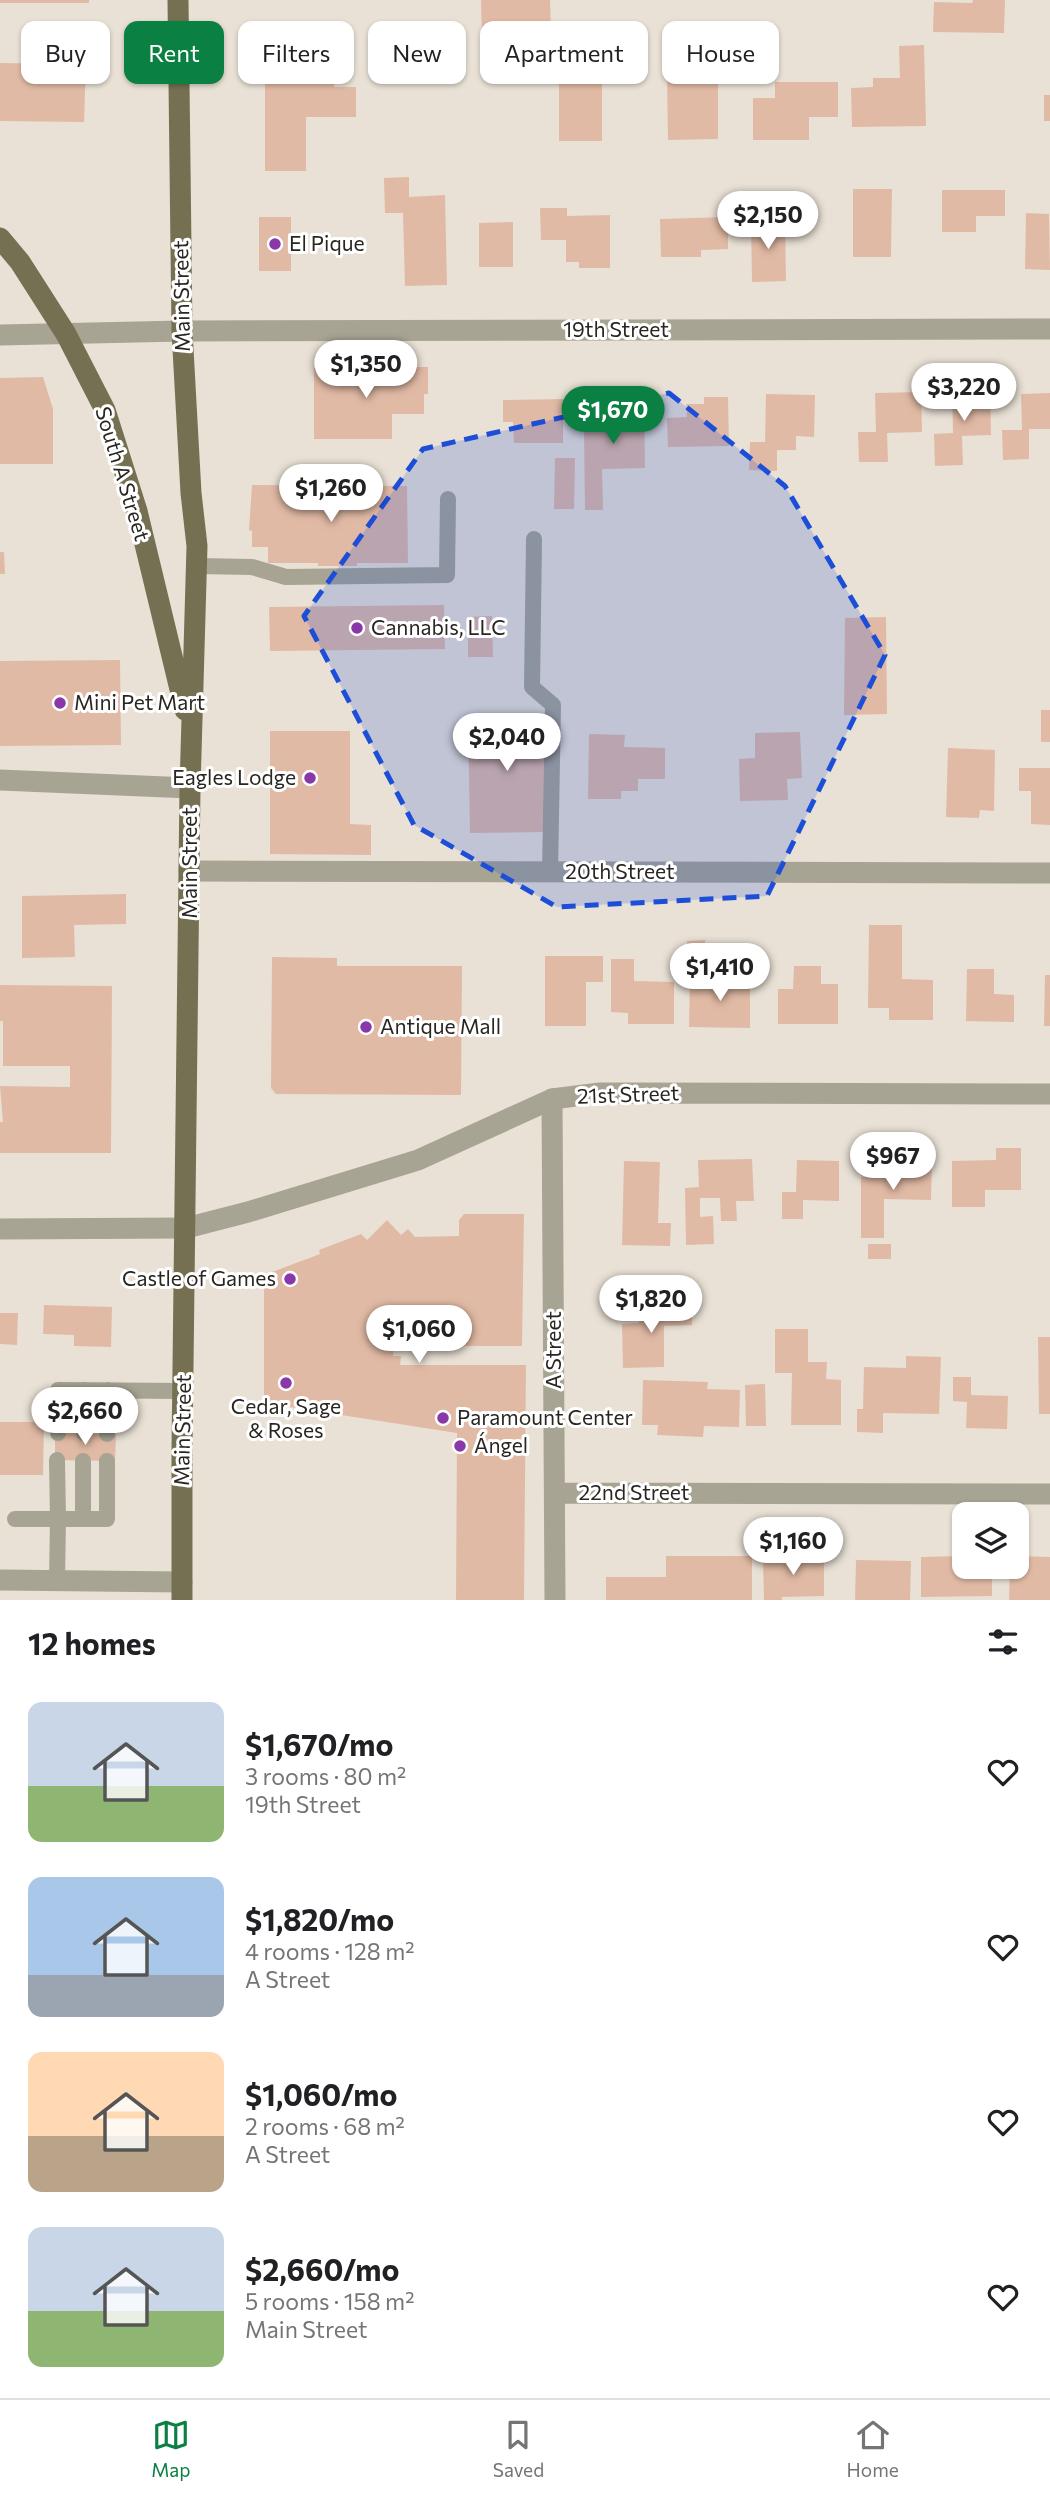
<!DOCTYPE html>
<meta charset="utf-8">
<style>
:root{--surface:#fff;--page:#f2f2f2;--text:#202124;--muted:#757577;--line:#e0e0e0;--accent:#0b8043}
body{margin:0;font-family:Commissioner,sans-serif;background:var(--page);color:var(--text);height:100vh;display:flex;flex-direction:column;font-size:26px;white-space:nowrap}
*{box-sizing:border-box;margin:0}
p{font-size:23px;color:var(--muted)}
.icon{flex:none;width:38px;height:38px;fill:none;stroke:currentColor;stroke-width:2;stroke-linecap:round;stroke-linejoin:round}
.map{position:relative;height:1600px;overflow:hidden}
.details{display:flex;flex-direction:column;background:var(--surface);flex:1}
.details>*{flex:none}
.top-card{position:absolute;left:21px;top:21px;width:1008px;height:63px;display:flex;gap:14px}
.tools{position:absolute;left:952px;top:1502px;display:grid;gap:14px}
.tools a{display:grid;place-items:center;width:77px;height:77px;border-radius:14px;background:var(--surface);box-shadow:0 2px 5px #0004;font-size:35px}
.price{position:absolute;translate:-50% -60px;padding:0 16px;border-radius:24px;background:#fff;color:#222;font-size:23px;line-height:46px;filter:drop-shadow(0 2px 4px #0008)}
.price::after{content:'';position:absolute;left:50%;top:42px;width:21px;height:16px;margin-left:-10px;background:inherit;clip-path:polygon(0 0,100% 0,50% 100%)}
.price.on{background:var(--accent);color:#fff}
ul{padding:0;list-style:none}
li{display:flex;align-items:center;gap:21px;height:175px;padding:0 28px}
li span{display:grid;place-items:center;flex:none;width:196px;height:140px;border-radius:14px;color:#555}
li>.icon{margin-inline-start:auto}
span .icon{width:84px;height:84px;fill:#fffc;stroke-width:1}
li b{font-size:30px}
h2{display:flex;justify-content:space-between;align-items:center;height:84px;padding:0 28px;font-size:30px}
.pill{padding:0 24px;border-radius:14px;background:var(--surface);box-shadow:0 2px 5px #0004;font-size:24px;line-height:63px}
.pill.on{background:var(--accent);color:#fff}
.dock{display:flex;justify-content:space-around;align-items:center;height:98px;border-top:2px solid var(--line);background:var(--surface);font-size:19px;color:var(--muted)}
.dock a{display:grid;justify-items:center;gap:4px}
.dock .on{color:var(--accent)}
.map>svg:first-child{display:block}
</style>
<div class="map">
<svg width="1050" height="1600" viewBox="0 0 1050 1600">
<rect width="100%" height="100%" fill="#e9e1d5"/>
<path fill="#e1baa5" d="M 0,0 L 89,0 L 89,3 L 0,3 Z
M 481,0 L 550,0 L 551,35 L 482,38 Z
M 973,0 L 1005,0 L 1004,33 L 933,32 L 934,2 L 972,3 Z
M 924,45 L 926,126 L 852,127 L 851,88 L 873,87 L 873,78 L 900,78 L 899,46 Z
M 265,51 L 334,51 L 334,87 L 356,87 L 356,117 L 306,117 L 306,171 L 265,171 Z
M 0,63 L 86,64 L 84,122 L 0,121 Z
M 559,68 L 602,68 L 602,141 L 559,141 Z
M 718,75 L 718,139 L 668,140 L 667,76 Z
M 775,82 L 838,82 L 838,117 L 809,117 L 809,140 L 753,140 L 753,98 L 775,98 Z
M 1044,95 L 1050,95 L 1050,121 L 1044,121 Z
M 409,177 L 409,197 L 445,195 L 447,285 L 405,286 L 403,213 L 385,213 L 384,178 Z
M 853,189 L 892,189 L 891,257 L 853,257 Z
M 942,190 L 1005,190 L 1005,216 L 976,216 L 976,232 L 942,232 Z
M 540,208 L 567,208 L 567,216 L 610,215 L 610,268 L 579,268 L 579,262 L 566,262 L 566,240 L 541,240 Z
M 1026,213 L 1049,214 L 1050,270 L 1025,269 Z
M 259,217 L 291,217 L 291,271 L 259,271 Z
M 728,217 L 728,249 L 701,250 L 701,257 L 661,257 L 660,219 Z
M 785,219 L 786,281 L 752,282 L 751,220 Z
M 513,222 L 513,267 L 479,267 L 479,223 Z
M 428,367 L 428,394 L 424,394 L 424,414 L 392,414 L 392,439 L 314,439 L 314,368 Z
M 43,377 L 53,409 L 53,464 L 0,464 L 0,378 Z
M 990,386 L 991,435 L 962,436 L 963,465 L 935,466 L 934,434 L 953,433 L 952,387 Z
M 921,392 L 922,432 L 887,433 L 888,462 L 859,462 L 858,432 L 876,432 L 875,393 Z
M 1050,393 L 1050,429 L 1029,429 L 1029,459 L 1003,460 L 1002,430 L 1022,430 L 1021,394 Z
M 766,394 L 815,395 L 814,437 L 796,436 L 796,450 L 777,450 L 777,471 L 749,470 L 750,442 L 765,442 Z
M 704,397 L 728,397 L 729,446 L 668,447 L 667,418 L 687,417 L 686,404 L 704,404 Z
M 563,399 L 563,443 L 514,443 L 513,422 L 503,422 L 503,400 Z
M 601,399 L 627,399 L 627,406 L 644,405 L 645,468 L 602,469 L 603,510 L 585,510 L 584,426 L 601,426 Z
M 555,458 L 575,458 L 574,509 L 554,509 Z
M 252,485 L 407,486 L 408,563 L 357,563 L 357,566 L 318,566 L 318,563 L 268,563 L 268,547 L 252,547 L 252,531 L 249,530 Z
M 0,552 L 4,552 L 5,574 L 0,574 Z
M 444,605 L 445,649 L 270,651 L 269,607 Z
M 492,616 L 493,657 L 468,657 L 468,617 Z
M 886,617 L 887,714 L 844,715 L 845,618 Z
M 120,660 L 121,745 L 0,746 L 0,661 Z
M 1041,710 L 1050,710 L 1050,742 L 1041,742 Z
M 544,714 L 546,832 L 470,833 L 468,715 Z
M 270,731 L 350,731 L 350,824 L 371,825 L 371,855 L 270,854 Z
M 800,732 L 802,778 L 787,779 L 788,800 L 740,801 L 739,759 L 755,758 L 755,733 Z
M 589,734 L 625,735 L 624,747 L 665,748 L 665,779 L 638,779 L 638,791 L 621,791 L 621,799 L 588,799 Z
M 948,748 L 995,750 L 994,811 L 980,810 L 979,818 L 946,817 Z
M 1019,768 L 1050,768 L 1050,825 L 1031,824 L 1031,791 L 1019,791 Z
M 126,894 L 126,924 L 74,925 L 75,957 L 22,958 L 22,896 Z
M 869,925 L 902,925 L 902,979 L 933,980 L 933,1020 L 889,1020 L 889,1008 L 868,1008 Z
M 705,940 L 706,973 L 688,974 L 687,941 Z
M 545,956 L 603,956 L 603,982 L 586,982 L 586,1026 L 545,1026 Z
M 272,957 L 337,958 L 337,966 L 462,966 L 461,1095 L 276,1094 L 271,1088 Z
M 611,959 L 634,959 L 634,981 L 674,982 L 674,1024 L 628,1024 L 628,1013 L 611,1012 Z
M 794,966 L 821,966 L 821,984 L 838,984 L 838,1024 L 778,1024 L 778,989 L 793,989 Z
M 967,969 L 994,969 L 994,994 L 1014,995 L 1014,1022 L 966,1021 Z
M 1045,975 L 1050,975 L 1050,1026 L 1044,1026 Z
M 690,977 L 750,978 L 750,1028 L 689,1027 Z
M 0,985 L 112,986 L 111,1153 L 0,1153 L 0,1122 L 3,1122 L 0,1086 L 70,1087 L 70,1066 L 3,1066 L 3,1021 L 0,1021 Z
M 996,1148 L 1021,1148 L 1021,1190 L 985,1190 L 985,1207 L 952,1207 L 952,1161 L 996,1160 Z
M 909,1157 L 932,1157 L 931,1200 L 884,1199 L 884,1238 L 861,1238 L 861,1177 L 883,1177 L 883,1167 L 909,1167 Z
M 752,1159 L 754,1201 L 736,1201 L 737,1221 L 721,1221 L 720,1198 L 700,1198 L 700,1217 L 713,1216 L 714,1244 L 686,1245 L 685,1188 L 699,1187 L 698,1160 Z
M 797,1160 L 839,1161 L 839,1201 L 803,1200 L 803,1219 L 782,1219 L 782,1192 L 796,1192 Z
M 624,1161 L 660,1162 L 658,1223 L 671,1223 L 670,1246 L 622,1245 Z
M 464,1214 L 524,1214 L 522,1346 L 394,1346 L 393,1356 L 401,1356 L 400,1365 L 526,1365 L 524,1600 L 456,1600 L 457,1433 L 264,1403 L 264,1275 L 320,1254 L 319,1250 L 361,1234 L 367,1240 L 387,1220 L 401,1235 L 408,1229 L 415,1237 L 459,1236 L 459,1220 Z
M 868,1244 L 891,1244 L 891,1259 L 868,1259 Z
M 44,1305 L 112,1307 L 111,1347 L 74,1346 L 74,1335 L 43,1334 Z
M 692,1306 L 692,1325 L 664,1326 L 664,1367 L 623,1368 L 622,1324 L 639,1323 L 638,1307 Z
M 0,1313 L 18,1313 L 17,1345 L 0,1344 Z
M 775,1329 L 808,1329 L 808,1362 L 827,1362 L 826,1379 L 841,1380 L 841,1425 L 791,1425 L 792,1373 L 775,1373 Z
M 1038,1337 L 1050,1337 L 1050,1414 L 1039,1414 Z
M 906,1356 L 941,1357 L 939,1414 L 883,1413 L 883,1433 L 857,1432 L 857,1409 L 863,1409 L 864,1367 L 906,1368 Z
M 953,1377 L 971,1377 L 971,1395 L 1008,1396 L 1007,1429 L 966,1428 L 967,1402 L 953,1401 Z
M 643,1380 L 708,1382 L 707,1389 L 740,1390 L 739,1427 L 704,1426 L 703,1437 L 657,1435 L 658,1425 L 642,1425 Z
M 765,1384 L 766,1426 L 746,1426 L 745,1385 Z
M 0,1422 L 44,1422 L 43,1475 L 0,1475 Z
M 55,1433 L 116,1434 L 115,1461 L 55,1460 Z
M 666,1556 L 752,1556 L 752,1600 L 606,1600 L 606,1577 L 666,1577 Z
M 824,1556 L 824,1596 L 782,1597 L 782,1600 L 764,1600 L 763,1558 Z
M 964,1556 L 964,1566 L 992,1566 L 992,1596 L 921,1597 L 921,1557 Z
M 1017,1556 L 1050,1557 L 1050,1600 L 1009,1600 L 1010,1566 L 1017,1566 Z
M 856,1560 L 911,1561 L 910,1600 L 855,1600 Z"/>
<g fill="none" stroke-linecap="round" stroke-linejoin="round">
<path stroke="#a7a493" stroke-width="16" d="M 534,539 L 532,687 L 553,705 L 550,872
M 197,566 L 252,567 L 286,577 L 447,575 L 448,499
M 58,1433 L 58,1390 L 183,1391
M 84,1433 L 84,1390
M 107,1434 L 108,1390
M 57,1460 L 58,1519 L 107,1519 L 107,1461
M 83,1518 L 83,1461
M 15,1519 L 58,1519 L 57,1581"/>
<path stroke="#a7a493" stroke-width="21" d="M 0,335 L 182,331 L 1050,329
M 0,780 L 190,788
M 189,871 L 1050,873
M 552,1099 L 555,1600
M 0,1229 L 186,1228
M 555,1493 L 1050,1494
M 0,1580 L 182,1582"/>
<path stroke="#a7a493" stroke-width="21" d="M 186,1228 L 248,1212 L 418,1160 L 552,1099 L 600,1093 L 1050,1094"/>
<path stroke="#767052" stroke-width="21" d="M 178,0 L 182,331 L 191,493 L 197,546 L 190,788 L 182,1450 L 182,1600
M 0,238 L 20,262 L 66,334 L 105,410 L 137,511 L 185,710"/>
</g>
<path fill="#1d4ed8" fill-opacity="0.2" stroke="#1d4ed8" stroke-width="5" stroke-dasharray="14 9" stroke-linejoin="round" d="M 669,393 L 785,486 L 885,655 L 767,896 L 557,907 L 414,825 L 304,616 L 423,449 Z"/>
<g fill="#8838a8" stroke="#fff" stroke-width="2.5">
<circle cx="275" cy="244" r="7"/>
<circle cx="357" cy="628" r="7"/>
<circle cx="60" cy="703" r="7"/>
<circle cx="310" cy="778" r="7"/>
<circle cx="366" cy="1027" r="7"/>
<circle cx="290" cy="1279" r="7"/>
<circle cx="286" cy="1383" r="7"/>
<circle cx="443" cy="1418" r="7"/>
<circle cx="460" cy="1446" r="7"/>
</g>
<g text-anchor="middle" stroke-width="6" stroke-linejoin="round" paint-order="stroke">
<g font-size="21" fill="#292622" stroke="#fff" text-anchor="start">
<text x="289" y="251">El Pique</text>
<text x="371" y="635">Cannabis, LLC</text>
<text x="74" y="710">Mini Pet Mart</text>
<text x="296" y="785" text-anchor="end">Eagles Lodge</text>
<text x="380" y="1034">Antique Mall</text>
<text x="276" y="1286" text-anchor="end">Castle of Games</text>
<text x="286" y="1414" text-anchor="middle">Cedar, Sage<tspan x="286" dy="24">&amp; Roses</tspan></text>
<text x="457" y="1425">Paramount Center</text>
<text x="474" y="1453">Ángel</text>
</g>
<g font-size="21" fill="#292622" stroke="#fff">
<text transform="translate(182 296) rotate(-91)" y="7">Main Street</text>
<text x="616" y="337">19th Street</text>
<text transform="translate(122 474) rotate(73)" y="7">South A Street</text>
<text transform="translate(190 863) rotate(-90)" y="7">Main Street</text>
<text x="620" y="879">20th Street</text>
<text transform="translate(628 1095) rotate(-2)" y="7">21st Street</text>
<text transform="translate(554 1350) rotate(-90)" y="7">A Street</text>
<text transform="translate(183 1430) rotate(-89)" y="7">Main Street</text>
<text x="634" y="1500">22nd Street</text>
</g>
</g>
</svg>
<div class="tools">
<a><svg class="icon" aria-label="layers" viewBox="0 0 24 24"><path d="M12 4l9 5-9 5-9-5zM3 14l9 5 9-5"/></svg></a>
</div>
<b class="price" style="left:768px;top:251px">$2,150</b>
<b class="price" style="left:366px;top:400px">$1,350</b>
<b class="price" style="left:964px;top:423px">$3,220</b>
<b class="price on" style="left:613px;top:446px">$1,670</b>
<b class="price" style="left:331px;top:524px">$1,260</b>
<b class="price" style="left:507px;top:773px">$2,040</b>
<b class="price" style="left:720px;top:1003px">$1,410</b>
<b class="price" style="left:893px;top:1192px">$967</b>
<b class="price" style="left:651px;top:1335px">$1,820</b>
<b class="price" style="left:419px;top:1365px">$1,060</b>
<b class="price" style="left:85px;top:1447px">$2,660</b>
<b class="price" style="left:793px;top:1577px">$1,160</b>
<div class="top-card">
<a class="pill">Buy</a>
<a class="pill on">Rent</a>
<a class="pill">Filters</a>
<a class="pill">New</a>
<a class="pill">Apartment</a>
<a class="pill">House</a>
</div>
</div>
<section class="details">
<h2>12 homes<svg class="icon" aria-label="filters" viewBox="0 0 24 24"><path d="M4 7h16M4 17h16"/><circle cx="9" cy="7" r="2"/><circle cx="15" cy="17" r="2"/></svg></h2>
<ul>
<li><span style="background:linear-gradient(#c9d6e8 60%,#8fb573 0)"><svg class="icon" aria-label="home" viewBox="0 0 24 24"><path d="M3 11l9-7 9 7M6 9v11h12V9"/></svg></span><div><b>$1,670/mo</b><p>3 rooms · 80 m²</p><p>19th Street</p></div><svg class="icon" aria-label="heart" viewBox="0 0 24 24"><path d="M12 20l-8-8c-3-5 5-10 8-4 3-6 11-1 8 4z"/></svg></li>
<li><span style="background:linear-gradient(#a9c7e8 70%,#9aa5b1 0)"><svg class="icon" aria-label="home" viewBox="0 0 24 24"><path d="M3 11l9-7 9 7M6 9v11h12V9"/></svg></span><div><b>$1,820/mo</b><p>4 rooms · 128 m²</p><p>A Street</p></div><svg class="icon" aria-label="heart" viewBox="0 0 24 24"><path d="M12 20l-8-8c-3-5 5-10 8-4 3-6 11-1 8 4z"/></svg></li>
<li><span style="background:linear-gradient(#ffd9b3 60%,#b9a48a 0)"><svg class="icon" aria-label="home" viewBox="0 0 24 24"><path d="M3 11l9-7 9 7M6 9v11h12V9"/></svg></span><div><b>$1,060/mo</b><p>2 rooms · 68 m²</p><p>A Street</p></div><svg class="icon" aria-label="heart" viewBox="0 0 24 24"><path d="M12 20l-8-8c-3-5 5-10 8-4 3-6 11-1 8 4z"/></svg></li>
<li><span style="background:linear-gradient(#c9d6e8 60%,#8fb573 0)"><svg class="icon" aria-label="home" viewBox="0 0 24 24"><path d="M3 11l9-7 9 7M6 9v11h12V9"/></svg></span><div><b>$2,660/mo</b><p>5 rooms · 158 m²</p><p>Main Street</p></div><svg class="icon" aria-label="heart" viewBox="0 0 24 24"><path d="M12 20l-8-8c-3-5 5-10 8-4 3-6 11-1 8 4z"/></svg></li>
</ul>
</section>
<nav class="dock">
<a class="on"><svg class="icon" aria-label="map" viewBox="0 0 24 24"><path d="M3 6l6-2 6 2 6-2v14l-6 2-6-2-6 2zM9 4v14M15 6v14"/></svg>Map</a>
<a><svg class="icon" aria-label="saved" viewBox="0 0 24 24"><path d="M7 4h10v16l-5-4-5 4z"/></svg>Saved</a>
<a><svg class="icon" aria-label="home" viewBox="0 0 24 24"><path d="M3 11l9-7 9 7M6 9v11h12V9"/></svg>Home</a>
</nav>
